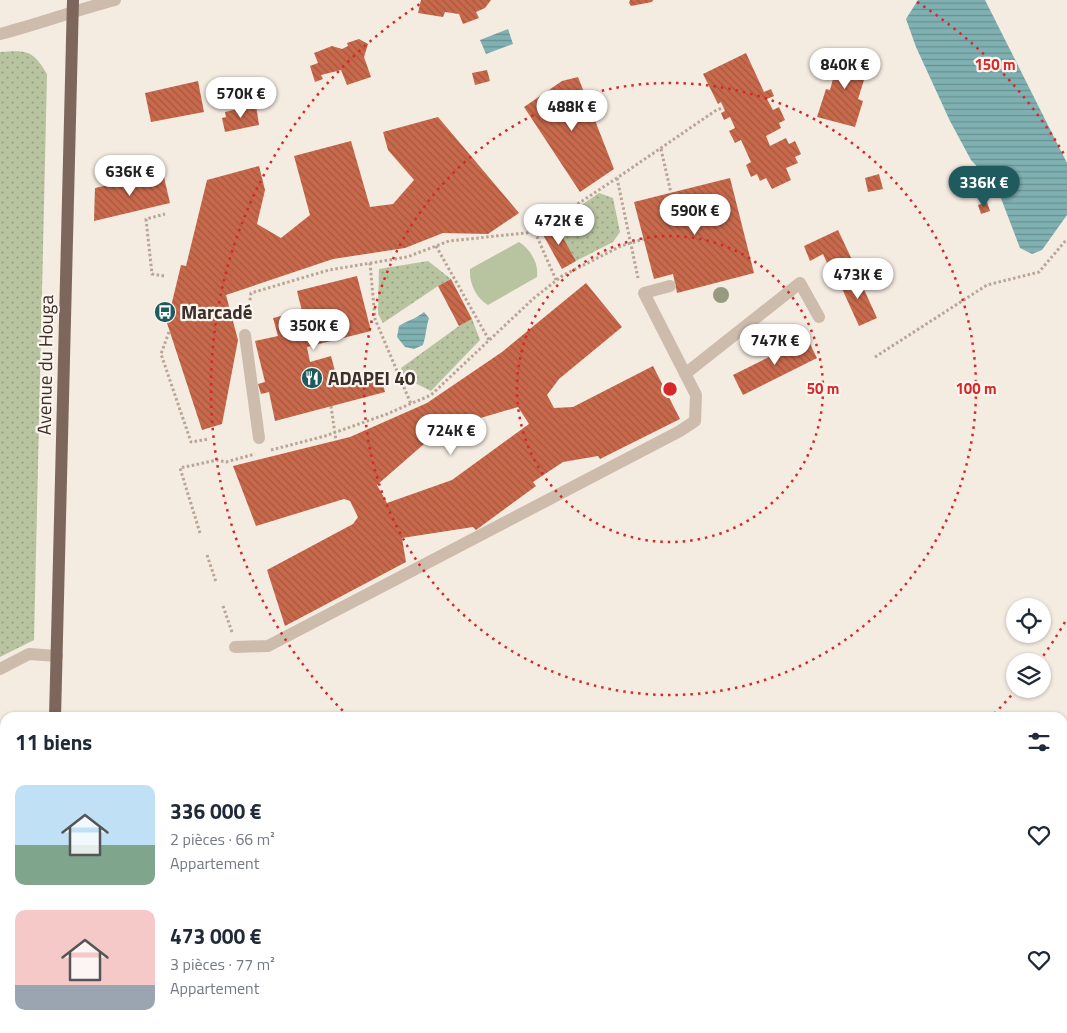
<!DOCTYPE html>
<html lang="fr">
<meta charset="utf-8">
<style>
:root{--surface:#fff;--page:#f2f2f3;--text:#1f2937;--muted:#747a83;--accent:#1f5a5e}
body{margin:0;font-family:"Titillium Web",sans-serif;background:var(--page);color:var(--text);height:100vh;display:flex;flex-direction:column;font-size:19px;white-space:nowrap}
*{box-sizing:border-box;margin:0}
p{font-size:16px;color:var(--muted)}
.icon{flex:none;width:28px;height:28px;fill:none;stroke:currentColor;stroke-width:2;stroke-linecap:round;stroke-linejoin:round}
.map{position:relative;flex:1;overflow:hidden}
.details{position:absolute;left:0px;top:712px;width:1068px;height:321px;display:flex;flex-direction:column;background:var(--surface);border-radius:15px 15px 0 0;box-shadow:0 1px 4px #0004}
.details>*{flex:none}
.fabs{position:absolute;left:1006px;top:598px;display:grid;gap:10px}
.fabs a{display:grid;place-items:center;width:45px;height:45px;border-radius:50%;background:var(--surface);box-shadow:0 1px 4px #0004;font-size:25px}
.price{position:absolute;translate:-50% -42px;padding:0 11px;border-radius:18px;background:#fff;color:#222;font-size:16px;line-height:32px;filter:drop-shadow(0 1px 2px #0008)}
.price::after{content:'';position:absolute;left:50%;top:30px;width:15px;height:11px;margin-left:-8px;background:inherit;clip-path:polygon(0 0,100% 0,50% 100%)}
.price.current{background:var(--accent);color:#fff}
ul{padding:0;list-style:none}
li{display:flex;align-items:center;gap:15px;height:125px;padding:0 15px}
li span{display:grid;place-items:center;flex:none;width:140px;height:100px;border-radius:10px;color:#555}
li>.icon{margin-inline-start:auto}
span .icon{width:60px;height:60px;fill:#fffc;stroke-width:1}
li b{font-size:21px}
h2{display:flex;justify-content:space-between;align-items:center;height:60px;padding:0 15px;font-size:21px}
.map>svg:first-child{display:block}
</style>
<div class="map">
<svg width="1067" height="1033" viewBox="0 0 1067 1033">
<defs>
<pattern id="grass-dots" width="8" height="8" patternUnits="userSpaceOnUse" patternTransform="scale(1.25)"><rect width="8" height="8" fill="#b8c4a0"/><path d="M2 2h.1M6 6h.1" fill="none" stroke="#97a083" stroke-width="1.8" stroke-linecap="round"/></pattern>
<pattern id="water-rules" width="6" height="5" patternUnits="userSpaceOnUse" patternTransform="scale(1.25)"><rect width="6" height="5" fill="#7fb0b2"/><path d="M0 2.5h6" fill="none" stroke="#699091"/></pattern>
<pattern id="building-back-hatch" width="6" height="6" patternUnits="userSpaceOnUse" patternTransform="scale(1.25)"><rect width="6" height="6" fill="#c8694b"/><path d="M-1 5l2 2M0 0l6 6M5-1l2 2" fill="none" stroke="#a4573f"/></pattern>
</defs>
<rect width="100%" height="100%" fill="#f4ebe1"/>
<path fill="url(#grass-dots)" d="M 0,52 C 27,50 33,50 47,74 L 34,640 L 0,657 Z
M 599,193 L 613,198 L 620,232 L 613,242 L 576,261 L 555,223 Z
M 428,261 L 451,279 L 438,286 L 383,323 L 378,314 L 379,269 Z
M 472,319 L 480,340 L 431,391 L 405,378 L 401,368 L 459,326 Z"/>
<path fill="#b8c4a0" d="M 519,242 C 530,249 539,263 537,277 L 488,305 C 476,298 469,283 470,269 Z"/>
<path fill="url(#water-rules)" d="M 918,0 L 985,0 L 1067,163 L 1067,215 L 1042,250 L 1032,254 L 1020,248 L 997,188 L 971,160 L 950,121 L 916,47 L 906,19 Z
M 508,29 L 513,44 L 486,54 L 480,40 Z
M 424,312 L 429,318 C 426,327 426,336 423,345 L 414,349 L 405,347 L 397,337 L 399,326 C 408,320 416,319 424,312 Z"/>
<path fill="url(#building-back-hatch)" fill-rule="evenodd" d="M 421,0 L 491,0 L 485,8 L 476,12 L 479,18 L 463,24 L 459,14 L 445,12 L 443,17 L 418,13 Z
M 630,0 L 653,0 L 652,2 L 631,6 L 629,3 Z
M 359,39 L 368,44 L 364,57 L 371,77 L 347,85 L 341,70 L 321,75 L 323,79 L 315,82 L 310,66 L 318,63 L 314,53 L 332,46 L 342,49 L 348,46 L 347,43 Z
M 841,50 L 871,58 L 858,99 L 863,101 L 855,127 L 817,117 L 826,89 L 830,90 Z
M 746,53 L 764,92 L 771,89 L 774,96 L 767,99 L 773,110 L 779,107 L 785,120 L 779,123 L 781,128 L 766,136 L 770,146 L 786,138 L 789,144 L 795,141 L 801,154 L 795,157 L 798,163 L 786,168 L 791,180 L 772,189 L 766,178 L 760,181 L 757,174 L 751,177 L 746,165 L 751,162 L 741,140 L 735,143 L 729,131 L 735,128 L 730,117 L 724,120 L 721,113 L 725,111 L 721,102 L 718,104 L 703,74 Z
M 487,70 L 490,81 L 475,85 L 472,73 Z
M 578,77 L 614,169 L 580,192 L 524,107 L 562,81 Z
M 198,81 L 204,112 L 151,122 L 145,93 Z
M 256,105 L 259,125 L 225,132 L 222,118 L 226,117 L 225,112 Z
M 438,117 L 519,213 L 488,234 L 443,233 L 405,248 L 333,259 L 226,295 L 238,340 L 222,424 L 202,430 L 167,323 L 181,265 L 186,266 L 207,180 L 259,166 L 265,190 L 257,224 L 281,238 L 310,215 L 294,156 L 351,141 L 370,207 L 393,204 L 414,180 L 388,150 L 383,132 Z
M 163,173 L 170,203 L 94,221 L 95,188 Z
M 879,174 L 883,189 L 868,192 L 865,178 Z
M 730,178 L 754,273 L 677,293 L 673,274 L 654,279 L 634,202 Z
M 987,202 L 990,211 L 981,214 L 978,205 Z
M 555,223 L 576,261 L 562,269 L 541,231 Z
M 838,230 L 854,264 L 832,274 L 823,254 L 810,261 L 804,246 Z
M 857,274 L 877,318 L 859,326 L 839,282 Z
M 357,276 L 371,331 L 307,347 L 310,362 L 331,356 L 339,386 L 381,376 L 385,392 L 275,421 L 269,392 L 261,394 L 258,384 L 265,382 L 255,341 L 278,336 L 273,318 L 302,311 L 297,291 Z
M 451,279 L 472,319 L 459,326 L 438,286 Z
M 586,283 L 622,327 L 559,379 L 547,395 L 554,408 L 573,407 L 653,366 L 680,419 L 600,459 L 598,456 L 563,462 L 533,482 L 536,486 L 476,530 L 473,527 L 402,538 L 406,562 L 285,626 L 267,570 L 353,524 L 358,517 L 350,501 L 344,499 L 256,526 L 233,466 L 350,437 L 427,403 L 502,352 ZM 518,407 L 529,424 L 452,480 L 387,503 L 377,485 L 440,430 Z
M 807,338 L 817,358 L 743,395 L 733,375 Z
M 0,885 L 5,885 L 4,939 L 0,939 Z
M 0,986 L 3,987 L 2,1019 L 0,1018 Z"/>
<g fill="none" stroke-linecap="round" stroke-linejoin="round">
<path stroke="#b9a596" stroke-width="3" stroke-dasharray="2.5 2.5" stroke-linecap="butt" d="M 661,149 L 671,193
M 617,178 L 638,278
M 535,232 L 556,280
M 436,246 L 489,340
M 370,263 L 375,319 L 411,404
M 164,276 L 152,274 L 146,219 L 165,214
M 247,320 L 251,293 L 329,270 L 407,257 L 449,241 L 535,232 L 617,178 L 715,111 L 724,107
M 169,332 L 161,354 L 191,442 L 209,439
M 875,357 L 987,285 L 1039,272 L 1067,239
M 331,406 L 336,441
M 271,450 L 325,436 L 387,414 L 431,395 L 534,298 L 562,276 L 621,246 L 644,239
M 200,533 L 180,468 L 217,460 L 226,462 L 255,454
M 207,555 L 216,582
M 223,606 L 232,632"/>
<path stroke="#cdbbac" stroke-width="12" d="M 0,34 C 39,24 76,10 115,0
M 245,335 L 259,438
M 685,374 L 800,283 L 819,317
M 235,647 L 268,646 L 680,431 L 695,421 L 696,395 L 644,293 L 670,286
M 0,669 L 29,654 L 57,656"/>
<path stroke="#7d675c" stroke-width="12" d="M 55,718 L 73,0
M 44,1033 L 44,1029"/>
</g>
<circle fill="#969b7f" cx="721" cy="295" r="8"/>
<g fill="none" stroke="#d62828" stroke-width="2.5" stroke-dasharray="2.5 5">
<circle cx="670" cy="389" r="153"/>
<circle cx="670" cy="389" r="306"/>
<path d="M1065 622A459 459 0 0 1 1041 659M1016 690A459 459 0 0 1 992 716M348 716A459 459 0 0 1 423 2M917 2A459 459 0 0 1 1065 156"/>
</g>
<defs>
<g id="bus-disc" transform="scale(1.125)"><circle r="9.5" fill="#1f5a5e" stroke="#fbf5ee"/><path d="M-5-6H5V4H4V6H2V4H-2V6H-4V4H-5ZM-3.5-4V0h7V-4ZM-3.5 1.2v1.5H-2V1.2ZM2 1.2v1.5H3.5V1.2Z" fill="#fff"/></g>
<g id="restaurant-disc" transform="scale(1.125)"><circle r="9.5" fill="#1f5a5e" stroke="#fbf5ee"/><path d="M-5-6h1v4h1v-4h1v4h1v-4h1v5L-1.5 .5V6h-2V.5L-5-1ZM5-6V6H3V1.5H1.5Q1.5-4 5-6Z" fill="#fff"/></g>
</defs>
<g fill-rule="evenodd">
<use href="#bus-disc" x="165" y="312"/>
<use href="#restaurant-disc" x="312" y="378"/>
</g>
<g text-anchor="middle" stroke-width="4.5" stroke-linejoin="round" paint-order="stroke">
<g font-size="19" font-weight="bold" fill="#3b302b" stroke="#fbf5ee" text-anchor="start">
<text x="181" y="319">Marcadé</text>
<text x="328" y="385">ADAPEI 40</text>
</g>
<g font-size="19" fill="#3b302b" stroke="#fbf5ee">
<text transform="translate(45 365) rotate(-89)" y="7">Avenue du Houga</text>
</g>
</g>
<circle cx="670" cy="389" r="8" fill="#d62828" stroke="#fbf5ee" stroke-width="2.5"/>
<g font-size="15" text-anchor="middle" font-weight="bold" fill="#d62828" stroke="#fbf5ee" stroke-width="4.5" stroke-linejoin="round" paint-order="stroke">
<text x="995" y="70">150 m</text>
<text x="823" y="394">50 m</text>
<text x="976" y="394">100 m</text>
</g>
</svg>
<div class="fabs">
<a><svg class="icon" aria-label="locate" viewBox="0 0 24 24"><circle cx="12" cy="12" r="6"/><path d="M12 2v4M12 18v4M2 12h4M18 12h4"/></svg></a>
<a><svg class="icon" aria-label="layers" viewBox="0 0 24 24"><path d="M12 4l9 5-9 5-9-5zM3 14l9 5 9-5"/></svg></a>
</div>
<b class="price" style="left:845px;top:90px">840K €</b>
<b class="price" style="left:241px;top:119px">570K €</b>
<b class="price" style="left:572px;top:132px">488K €</b>
<b class="price" style="left:130px;top:197px">636K €</b>
<b class="price current" style="left:984px;top:208px">336K €</b>
<b class="price" style="left:695px;top:236px">590K €</b>
<b class="price" style="left:559px;top:246px">472K €</b>
<b class="price" style="left:858px;top:300px">473K €</b>
<b class="price" style="left:314px;top:351px">350K €</b>
<b class="price" style="left:775px;top:366px">747K €</b>
<b class="price" style="left:451px;top:456px">724K €</b>
<section class="details">
<h2>11 biens<svg class="icon" aria-label="filters" viewBox="0 0 24 24"><path d="M4 7h16M4 17h16"/><circle cx="9" cy="7" r="2"/><circle cx="15" cy="17" r="2"/></svg></h2>
<ul>
<li><span style="background:linear-gradient(#bfe0f5 60%,#7fa58c 0)"><svg class="icon" aria-label="home" viewBox="0 0 24 24"><path d="M3 11l9-7 9 7M6 9v11h12V9"/></svg></span><div><b>336 000 €</b><p>2 pièces · 66 m²</p><p>Appartement</p></div><svg class="icon" aria-label="heart" viewBox="0 0 24 24"><path d="M12 20l-8-8c-3-5 5-10 8-4 3-6 11-1 8 4z"/></svg></li>
<li><span style="background:linear-gradient(#f6c9c9 75%,#9aa5b1 0)"><svg class="icon" aria-label="home" viewBox="0 0 24 24"><path d="M3 11l9-7 9 7M6 9v11h12V9"/></svg></span><div><b>473 000 €</b><p>3 pièces · 77 m²</p><p>Appartement</p></div><svg class="icon" aria-label="heart" viewBox="0 0 24 24"><path d="M12 20l-8-8c-3-5 5-10 8-4 3-6 11-1 8 4z"/></svg></li>
</ul>
</section>
</div>
